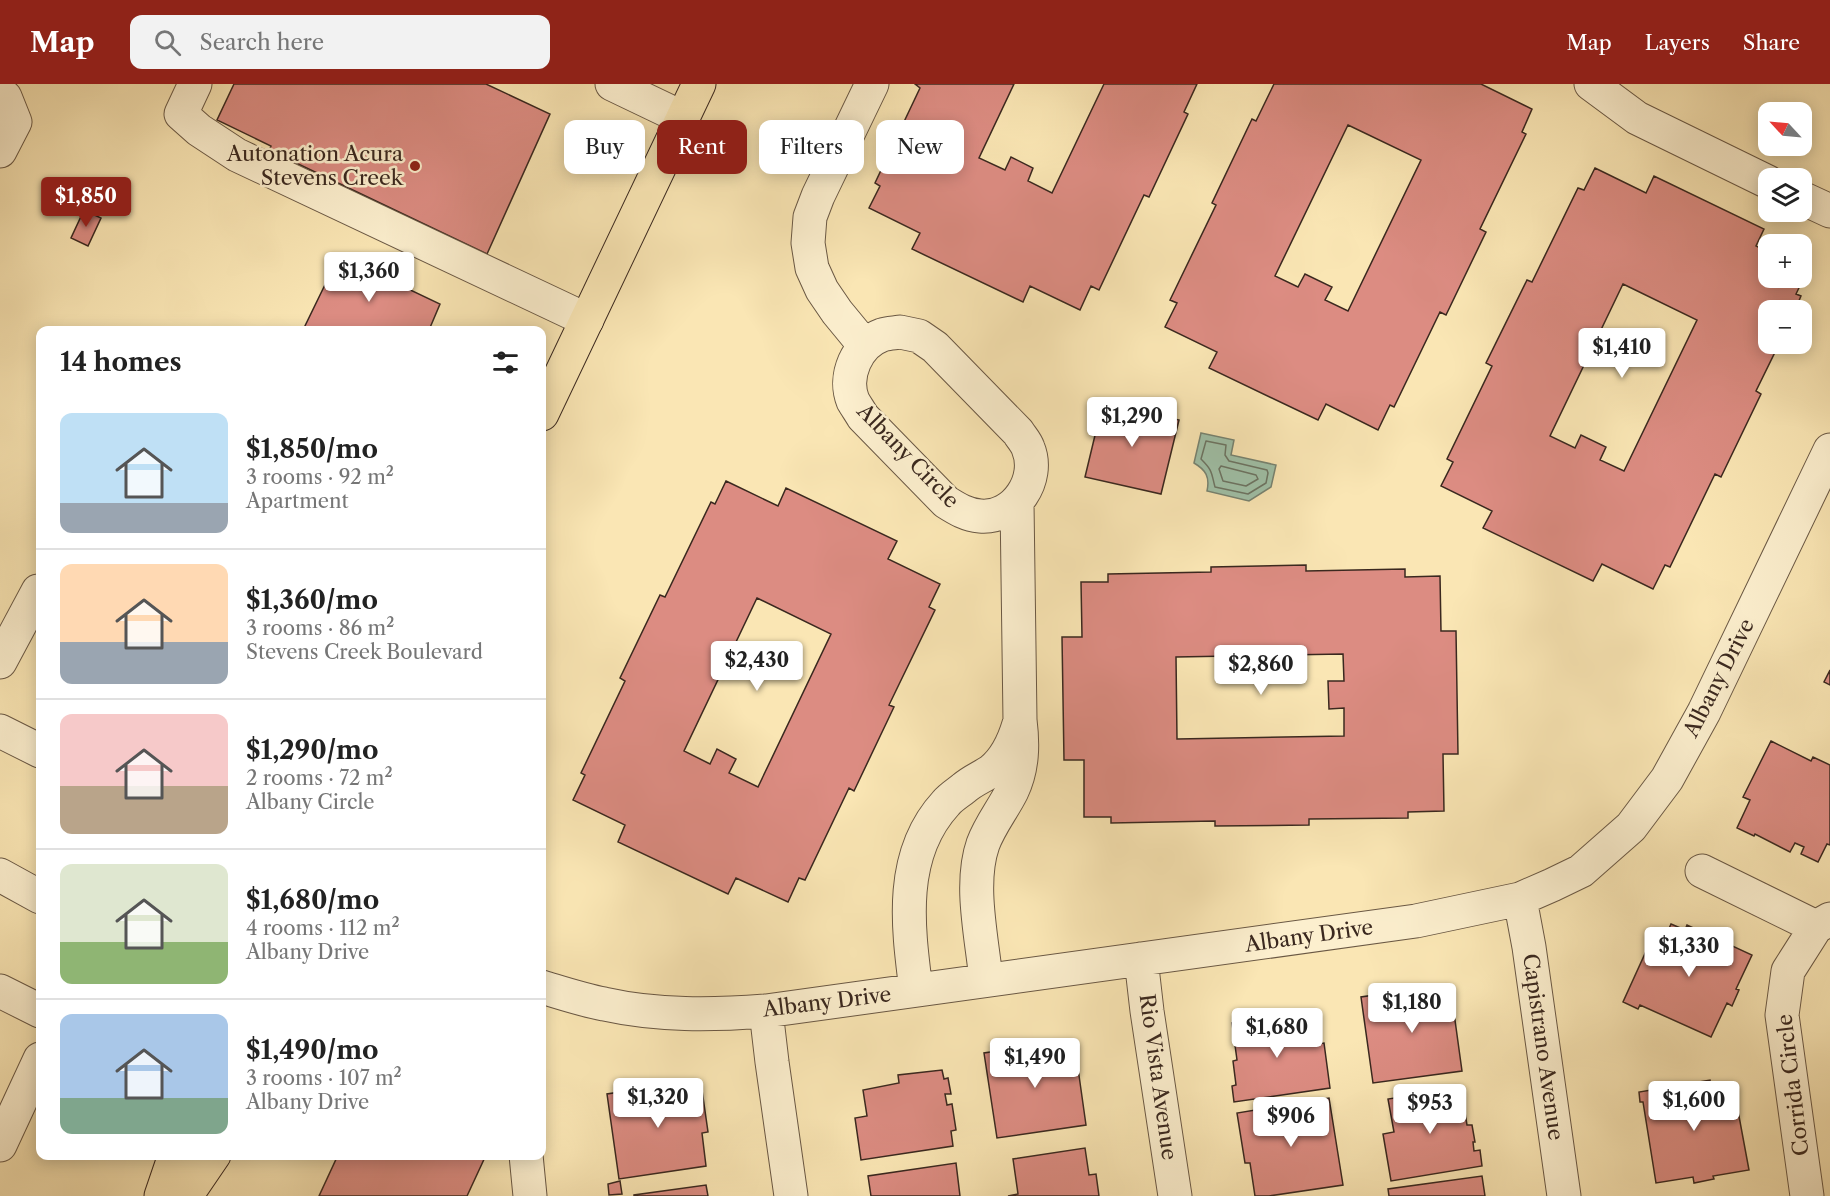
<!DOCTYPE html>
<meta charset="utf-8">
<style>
:root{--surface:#fff;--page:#f2f2f2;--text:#222;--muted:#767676;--line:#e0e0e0;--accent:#8f2418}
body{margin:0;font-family:"Libre Caslon Text",serif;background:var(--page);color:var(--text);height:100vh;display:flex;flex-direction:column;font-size:22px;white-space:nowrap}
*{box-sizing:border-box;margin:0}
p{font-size:20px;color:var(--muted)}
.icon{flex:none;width:33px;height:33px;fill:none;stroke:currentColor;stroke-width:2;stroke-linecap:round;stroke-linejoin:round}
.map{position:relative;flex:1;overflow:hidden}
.drawer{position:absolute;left:36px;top:242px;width:510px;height:834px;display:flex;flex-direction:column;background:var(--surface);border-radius:12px;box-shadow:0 3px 15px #0003}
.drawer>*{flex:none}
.top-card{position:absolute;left:564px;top:36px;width:570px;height:54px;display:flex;gap:12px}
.needle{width:39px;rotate:296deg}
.buttons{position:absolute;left:1758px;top:18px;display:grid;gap:12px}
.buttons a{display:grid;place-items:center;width:54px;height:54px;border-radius:12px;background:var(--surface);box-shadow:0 3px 15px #0003;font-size:30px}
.price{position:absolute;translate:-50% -51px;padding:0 14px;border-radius:6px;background:#fff;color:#222;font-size:20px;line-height:39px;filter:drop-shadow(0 2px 3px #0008)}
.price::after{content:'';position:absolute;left:50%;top:36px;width:18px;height:14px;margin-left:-9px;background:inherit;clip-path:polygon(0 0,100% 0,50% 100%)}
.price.current{background:var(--accent);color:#fff}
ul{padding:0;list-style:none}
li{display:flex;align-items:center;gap:18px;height:150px;padding:0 24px}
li+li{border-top:2px solid var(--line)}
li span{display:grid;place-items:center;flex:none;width:168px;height:120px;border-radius:12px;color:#555}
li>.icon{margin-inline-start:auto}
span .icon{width:72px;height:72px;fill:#fffc;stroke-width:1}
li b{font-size:26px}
h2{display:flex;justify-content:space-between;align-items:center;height:72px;padding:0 24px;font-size:26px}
.pill{padding:0 21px;border-radius:12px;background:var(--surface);box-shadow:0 3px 15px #0003;font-size:21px;line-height:54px}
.pill.current{background:var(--accent);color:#fff}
header{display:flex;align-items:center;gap:36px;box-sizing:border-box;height:84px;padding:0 30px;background:var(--accent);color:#fff}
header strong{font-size:28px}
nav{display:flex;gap:33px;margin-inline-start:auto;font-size:21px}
.search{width:420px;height:54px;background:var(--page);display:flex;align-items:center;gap:15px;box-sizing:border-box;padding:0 21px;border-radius:12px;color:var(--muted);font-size:22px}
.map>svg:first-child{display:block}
</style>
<header>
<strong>Map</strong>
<div class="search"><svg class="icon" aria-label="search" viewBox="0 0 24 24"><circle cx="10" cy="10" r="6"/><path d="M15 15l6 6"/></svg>Search here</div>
<nav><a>Map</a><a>Layers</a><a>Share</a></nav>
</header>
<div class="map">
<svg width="1830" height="1112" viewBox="0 0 1830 1112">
<rect width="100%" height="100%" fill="#fae6b4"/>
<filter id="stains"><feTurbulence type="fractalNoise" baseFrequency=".00333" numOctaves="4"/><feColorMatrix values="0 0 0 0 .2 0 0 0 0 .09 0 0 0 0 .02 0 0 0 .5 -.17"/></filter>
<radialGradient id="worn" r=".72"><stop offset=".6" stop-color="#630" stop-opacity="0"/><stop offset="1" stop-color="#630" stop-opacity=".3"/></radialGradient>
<path fill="#9fc0a7" stroke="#778371" stroke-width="1.5" d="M 1201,349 L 1234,356 L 1231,371 L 1276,381 L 1271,403 L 1249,417 L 1207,407 C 1210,393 1206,386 1194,379 Z"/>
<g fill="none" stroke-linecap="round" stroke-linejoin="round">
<path stroke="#6c7463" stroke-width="1.5" d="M 1206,357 L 1226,361 L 1225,371 L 1229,377 L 1267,386 L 1268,389 L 1266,399 L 1248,410 L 1215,403 C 1211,388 1213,387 1201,375 Z
M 1221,382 L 1256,391 L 1258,395 L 1246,402 L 1223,397 L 1219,385 Z"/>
</g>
<path fill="#dc8c82" stroke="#3a281f" stroke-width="1.5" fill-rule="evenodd" d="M 234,0 L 486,0 L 550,30 L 487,170 L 290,76 L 285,87 L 264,77 L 271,62 L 217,36 Z
M 915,0 L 1014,0 L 979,74 L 1005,86 L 1011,73 L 1033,84 L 1028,97 L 1052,109 L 1104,0 L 1197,0 L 1184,28 L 1188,30 L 1149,113 L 1144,111 L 1099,206 L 1091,202 L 1080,226 L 1030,202 L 1023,218 L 912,165 L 920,149 L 869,124 L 880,102 L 875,99 L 920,4 Z
M 1274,0 L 1481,0 L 1532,25 L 1522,48 L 1526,50 L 1480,145 L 1486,148 L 1446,231 L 1440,228 L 1394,323 L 1390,321 L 1378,346 L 1326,320 L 1318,336 L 1209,284 L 1217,268 L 1165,243 L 1177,219 L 1170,216 L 1216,121 L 1212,119 L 1252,35 L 1256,37 ZM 1348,41 L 1421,76 L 1348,227 L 1325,216 L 1332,203 L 1305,190 L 1298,203 L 1275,192 Z
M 1595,84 L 1646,109 L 1654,92 L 1764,145 L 1756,162 L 1768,168 L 1768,194 L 1802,194 L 1802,184 L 1807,187 L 1796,210 L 1801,212 L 1795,226 L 1768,226 L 1768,260 L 1779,260 L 1756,307 L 1761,310 L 1721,393 L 1715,390 L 1670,483 L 1665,481 L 1653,505 L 1602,480 L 1593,497 L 1483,444 L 1492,427 L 1441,402 L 1453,378 L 1447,375 L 1492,282 L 1486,279 L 1527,196 L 1532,198 L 1578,104 L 1584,106 ZM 1623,200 L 1697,236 L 1624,387 L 1600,376 L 1606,363 L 1581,351 L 1575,364 L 1550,352 Z
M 84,126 L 101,134 L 88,162 L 71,154 Z
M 339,172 L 440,220 L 429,246 L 303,246 Z
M 1103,318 L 1179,336 L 1161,410 L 1085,393 Z
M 726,397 L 778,422 L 786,404 L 897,457 L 888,475 L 940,500 L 929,523 L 935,526 L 889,621 L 894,623 L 854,707 L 849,704 L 805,796 L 799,794 L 788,818 L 736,794 L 728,810 L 618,758 L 625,741 L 573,716 L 585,691 L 581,689 L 625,597 L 620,594 L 660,511 L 665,513 L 711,418 L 715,420 ZM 757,514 L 831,550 L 758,703 L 729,689 L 736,675 L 717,665 L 710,680 L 684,667 Z
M 1306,481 L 1306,487 L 1405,485 L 1405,493 L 1440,492 L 1441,547 L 1456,547 L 1458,670 L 1443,670 L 1444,727 L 1408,728 L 1408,734 L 1309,735 L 1309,741 L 1215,742 L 1215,737 L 1111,739 L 1111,733 L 1084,733 L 1084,676 L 1064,676 L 1062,553 L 1082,553 L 1081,498 L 1108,498 L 1108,490 L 1211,488 L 1211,483 ZM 1343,570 L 1344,597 L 1328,597 L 1329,625 L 1344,624 L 1344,652 L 1177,655 L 1176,573 Z
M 1830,586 L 1830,601 L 1824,598 Z
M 1771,657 L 1811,677 L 1813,673 L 1830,681 L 1830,761 L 1827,760 L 1818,778 L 1801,770 L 1804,763 L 1795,759 L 1790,768 L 1755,750 L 1754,752 L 1737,744 L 1750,716 L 1743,713 Z
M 1671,840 L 1685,846 L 1687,841 L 1752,871 L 1736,905 L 1739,906 L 1732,922 L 1727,919 L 1711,953 L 1640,921 L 1638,925 L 1623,918 L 1653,852 L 1664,856 Z
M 1450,900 L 1462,987 L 1373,999 L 1361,913 Z
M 1305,929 L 1310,961 L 1324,959 L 1330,1004 L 1234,1018 L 1232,1002 L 1236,1001 L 1233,977 L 1237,976 L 1232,939 Z
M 1074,956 L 1086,1041 L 997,1054 L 984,969 Z
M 942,986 L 944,995 L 948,994 L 951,1010 L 945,1010 L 947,1021 L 952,1020 L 956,1046 L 951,1047 L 953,1062 L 861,1076 L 855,1034 L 867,1032 L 863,1006 L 899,999 L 898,991 Z
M 1710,996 L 1711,1005 L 1729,1002 L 1732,1016 L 1736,1016 L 1749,1086 L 1713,1092 L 1714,1095 L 1694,1099 L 1693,1093 L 1656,1099 L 1643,1018 L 1640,1018 L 1639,1008 Z
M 694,997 L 695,1000 L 701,999 L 708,1048 L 702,1049 L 706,1082 L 619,1095 L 607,1010 Z
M 1461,1003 L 1467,1041 L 1472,1041 L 1475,1058 L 1473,1058 L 1474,1067 L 1480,1066 L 1482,1082 L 1391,1097 L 1383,1050 L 1394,1048 L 1388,1015 Z
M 1329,1014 L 1343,1101 L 1269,1112 L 1255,1112 L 1250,1079 L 1245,1079 L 1237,1029 Z
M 1085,1064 L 1089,1091 L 1096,1090 L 1099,1112 L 1008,1112 L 1018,1110 L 1013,1075 Z
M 338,1071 L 486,1071 L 467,1112 L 319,1112 Z
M 956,1079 L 960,1112 L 871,1112 L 868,1092 Z
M 1482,1092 L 1485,1112 L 1389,1112 L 1388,1105 Z
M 620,1097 L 622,1110 L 609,1111 L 608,1100 Z
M 706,1101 L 708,1112 L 634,1112 L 634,1111 Z"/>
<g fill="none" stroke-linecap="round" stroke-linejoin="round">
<g stroke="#6a5844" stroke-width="35">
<path id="minor" d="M 195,0 L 181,30 L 199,46 L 237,71 L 587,236
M 612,0 L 683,34
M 1591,0 L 1637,34 L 1768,98
M 0,10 L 5,13 L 15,38 L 0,67
M 1802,114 L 1830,127
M 900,248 L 919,252 L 935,263 L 1018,348 C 1021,353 1026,358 1028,364 C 1041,395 1015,435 980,432 C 967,431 957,425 946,418 L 863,333 C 860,328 856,322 853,317 C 843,292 857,260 882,251 C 888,249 894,249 900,248 Z
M 865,262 L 837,228 L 822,206 L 812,184 L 808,159 L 810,133 L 818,112 L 872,0
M 0,578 L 38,507 L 40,508
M 0,647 L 40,667
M 1702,787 L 1816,843
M 0,791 L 40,813
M 1520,815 L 1529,863 L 1564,1112
M 1141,875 L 1147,927 L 1175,1112
M 986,896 C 982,854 969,800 983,760 C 990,741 1003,725 1012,707 C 1023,684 1023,660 1020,636 L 1017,419
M 542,903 C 562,909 583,916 604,920 C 658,932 712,931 766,927 L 1416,837 L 1520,815 L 1552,801 L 1581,787 L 1631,743 L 1667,695 L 1704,628 L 1830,366
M 916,906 C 908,843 898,771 946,719 C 951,713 958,709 964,704 C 972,697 982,693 991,687 C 1005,676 1014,657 1019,640
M 0,907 L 40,927
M 766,927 L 772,978 L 791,1112
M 0,1061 L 40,975
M 526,1071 L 530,1112
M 1807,1112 L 1782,931 L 1788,887 L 1816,843 L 1830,835"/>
</g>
<g stroke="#3a281f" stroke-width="35">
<path id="major" d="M 542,330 L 699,0
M 161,1112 L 175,1071
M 186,1112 L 214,1071"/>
</g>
<use href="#minor" stroke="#fcefce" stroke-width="33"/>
<use href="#major" stroke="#fae6b4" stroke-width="33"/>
</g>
<circle fill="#8f2418" stroke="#fcefce" stroke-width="2" cx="415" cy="82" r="6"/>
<g text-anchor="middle" stroke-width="5" stroke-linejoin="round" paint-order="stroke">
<g font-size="21" fill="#3a281f" stroke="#fcefce" text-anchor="end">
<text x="403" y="77">Autonation Acura<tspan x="403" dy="24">Stevens Creek</tspan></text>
</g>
<g font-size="21" fill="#3a281f" stroke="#fcefce">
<text transform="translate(908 372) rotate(46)" y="7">Albany Circle</text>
<text transform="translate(1719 594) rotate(-63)" y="7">Albany Drive</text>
<text transform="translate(1309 852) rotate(-8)" y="7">Albany Drive</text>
<text transform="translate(827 918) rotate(-7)" y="7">Albany Drive</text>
<text transform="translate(1543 963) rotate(82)" y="7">Capistrano Avenue</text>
<text transform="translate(1158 993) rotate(82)" y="7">Rio Vista Avenue</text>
<text transform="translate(1793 1001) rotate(-97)" y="7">Corrida Circle</text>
</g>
</g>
<rect width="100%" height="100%" filter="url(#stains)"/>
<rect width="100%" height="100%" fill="url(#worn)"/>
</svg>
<div class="buttons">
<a><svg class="needle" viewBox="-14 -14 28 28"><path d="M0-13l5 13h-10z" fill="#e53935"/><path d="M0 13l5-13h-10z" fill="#767676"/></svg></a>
<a><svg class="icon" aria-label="layers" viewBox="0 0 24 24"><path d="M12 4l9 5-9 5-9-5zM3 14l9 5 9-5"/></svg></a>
<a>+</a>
<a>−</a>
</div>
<b class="price current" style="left:86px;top:144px">$1,850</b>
<b class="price" style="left:369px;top:219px">$1,360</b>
<b class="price" style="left:1622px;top:295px">$1,410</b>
<b class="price" style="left:1132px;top:364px">$1,290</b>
<b class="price" style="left:757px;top:608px">$2,430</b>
<b class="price" style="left:1261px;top:612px">$2,860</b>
<b class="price" style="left:1689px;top:894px">$1,330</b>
<b class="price" style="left:1412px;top:950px">$1,180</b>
<b class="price" style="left:1277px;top:975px">$1,680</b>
<b class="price" style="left:1035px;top:1005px">$1,490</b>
<b class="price" style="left:658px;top:1045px">$1,320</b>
<b class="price" style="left:1694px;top:1048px">$1,600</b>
<b class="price" style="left:1430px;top:1051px">$953</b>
<b class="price" style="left:1291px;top:1064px">$906</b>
<div class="top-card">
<a class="pill">Buy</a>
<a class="pill current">Rent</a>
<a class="pill">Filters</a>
<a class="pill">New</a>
</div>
<section class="drawer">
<h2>14 homes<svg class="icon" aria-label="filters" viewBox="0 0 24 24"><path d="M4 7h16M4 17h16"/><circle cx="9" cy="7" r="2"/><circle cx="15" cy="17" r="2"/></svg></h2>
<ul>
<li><span style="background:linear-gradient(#bfe0f5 75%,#9aa5b1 0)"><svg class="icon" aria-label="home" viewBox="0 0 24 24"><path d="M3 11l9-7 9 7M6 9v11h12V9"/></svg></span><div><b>$1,850/mo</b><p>3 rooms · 92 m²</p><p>Apartment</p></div></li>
<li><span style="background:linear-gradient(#ffd9b3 65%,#9aa5b1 0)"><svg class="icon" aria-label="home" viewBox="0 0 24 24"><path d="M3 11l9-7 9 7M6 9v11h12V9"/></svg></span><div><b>$1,360/mo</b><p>3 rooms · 86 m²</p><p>Stevens Creek Boulevard</p></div></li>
<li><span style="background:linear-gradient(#f6c9c9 60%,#b9a48a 0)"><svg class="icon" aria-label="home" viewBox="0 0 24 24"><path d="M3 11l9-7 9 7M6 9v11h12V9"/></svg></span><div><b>$1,290/mo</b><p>2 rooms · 72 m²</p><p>Albany Circle</p></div></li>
<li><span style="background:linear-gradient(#dfe7d0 65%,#8fb573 0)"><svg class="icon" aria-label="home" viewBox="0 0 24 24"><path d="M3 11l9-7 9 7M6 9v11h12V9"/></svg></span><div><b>$1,680/mo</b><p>4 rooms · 112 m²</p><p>Albany Drive</p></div></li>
<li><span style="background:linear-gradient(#a9c7e8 70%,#7fa58c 0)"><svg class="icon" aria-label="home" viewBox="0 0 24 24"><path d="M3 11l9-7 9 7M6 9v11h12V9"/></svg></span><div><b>$1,490/mo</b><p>3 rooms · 107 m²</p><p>Albany Drive</p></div></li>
</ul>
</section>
</div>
